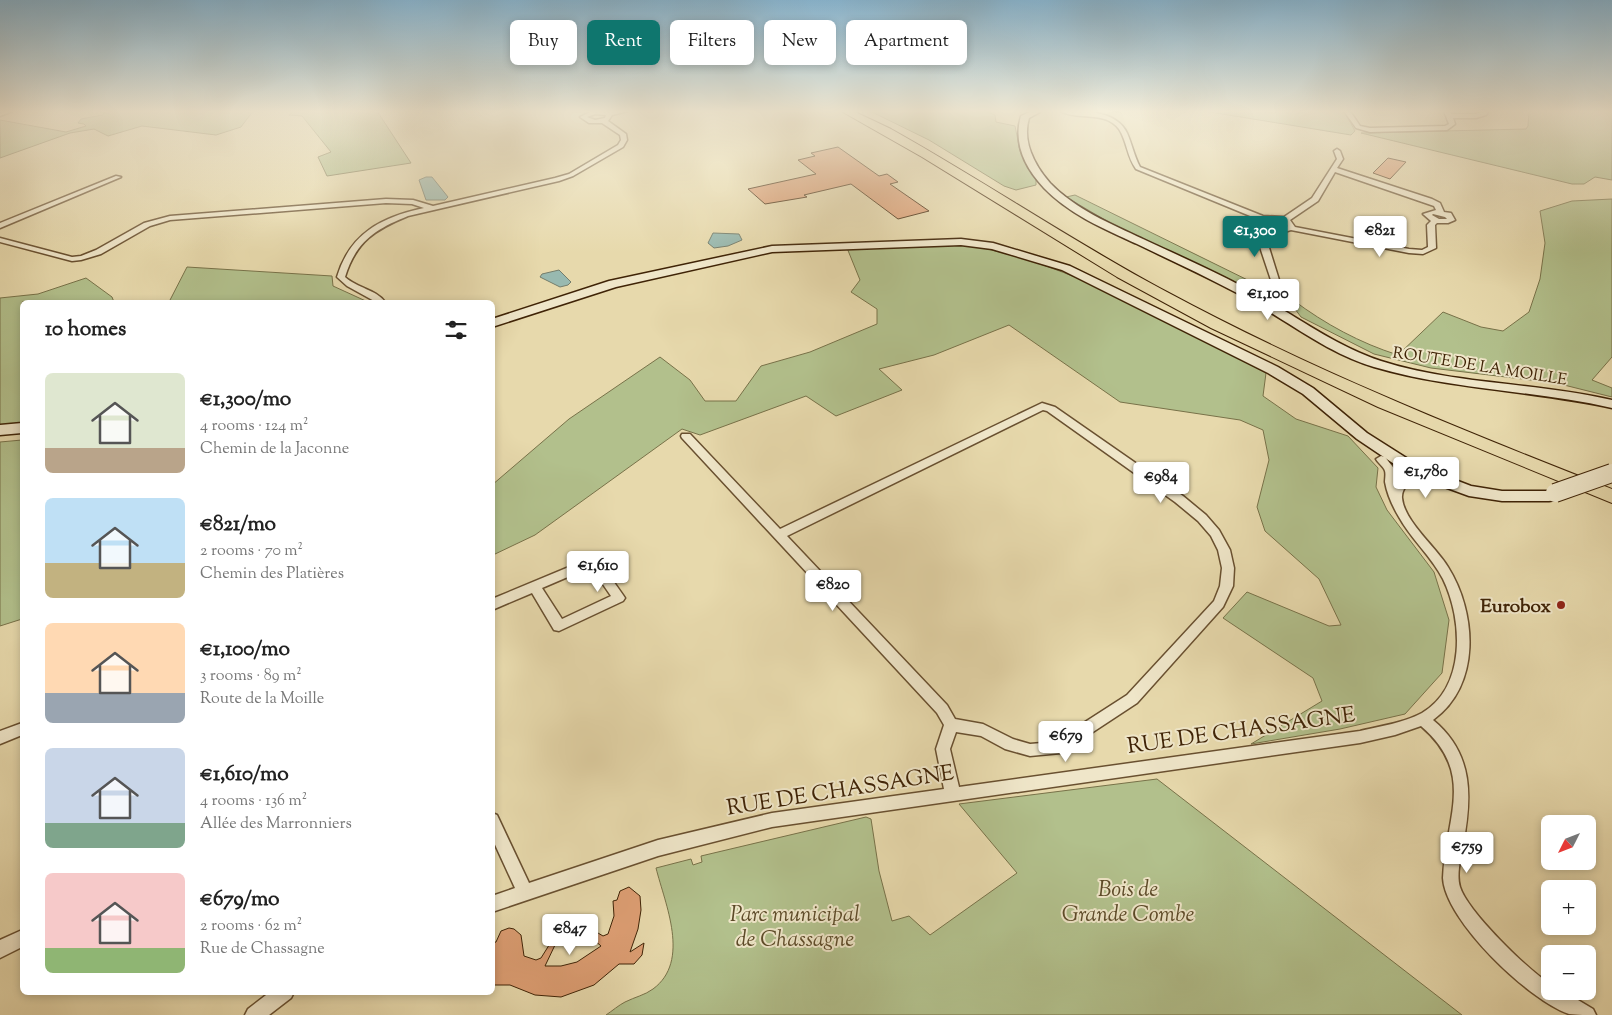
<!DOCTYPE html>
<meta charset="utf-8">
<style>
:root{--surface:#fff;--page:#f6f6f6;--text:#222;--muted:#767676;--accent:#0f766e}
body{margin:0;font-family:"Sorts Mill Goudy",serif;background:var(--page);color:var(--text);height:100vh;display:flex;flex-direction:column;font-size:19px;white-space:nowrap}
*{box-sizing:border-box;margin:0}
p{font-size:16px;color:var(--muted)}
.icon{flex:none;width:28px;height:28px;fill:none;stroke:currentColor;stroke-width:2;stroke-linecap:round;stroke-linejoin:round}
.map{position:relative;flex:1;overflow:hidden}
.drawer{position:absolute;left:20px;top:300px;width:475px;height:695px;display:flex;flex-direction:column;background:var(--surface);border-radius:8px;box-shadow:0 2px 8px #0003}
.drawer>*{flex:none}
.hud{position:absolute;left:510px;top:20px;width:475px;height:45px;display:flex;gap:10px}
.needle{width:32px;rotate:228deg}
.buttons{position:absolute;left:1541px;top:815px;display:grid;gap:10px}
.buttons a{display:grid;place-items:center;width:55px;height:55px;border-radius:8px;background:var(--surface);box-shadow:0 2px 8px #0003;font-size:25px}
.price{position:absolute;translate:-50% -42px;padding:0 11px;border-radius:5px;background:#fff;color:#222;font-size:16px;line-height:32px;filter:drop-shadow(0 1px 2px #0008)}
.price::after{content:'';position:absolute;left:50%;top:30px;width:15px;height:11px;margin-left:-8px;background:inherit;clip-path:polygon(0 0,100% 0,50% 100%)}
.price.current{background:var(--accent);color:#fff}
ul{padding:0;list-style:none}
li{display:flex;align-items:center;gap:15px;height:125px;padding:0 25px}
li span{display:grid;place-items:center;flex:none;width:140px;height:100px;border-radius:8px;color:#555}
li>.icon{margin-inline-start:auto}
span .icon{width:60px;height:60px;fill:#fffc;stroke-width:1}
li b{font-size:21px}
h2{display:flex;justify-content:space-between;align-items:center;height:60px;padding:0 25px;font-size:21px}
.chip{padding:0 18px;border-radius:8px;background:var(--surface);box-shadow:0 2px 8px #0003;font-size:18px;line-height:45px}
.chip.current{background:var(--accent);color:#fff}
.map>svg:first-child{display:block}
</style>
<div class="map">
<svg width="1612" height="1015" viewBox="0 0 1612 1015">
<rect width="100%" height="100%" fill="#e7d9ac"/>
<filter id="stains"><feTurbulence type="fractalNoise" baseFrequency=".004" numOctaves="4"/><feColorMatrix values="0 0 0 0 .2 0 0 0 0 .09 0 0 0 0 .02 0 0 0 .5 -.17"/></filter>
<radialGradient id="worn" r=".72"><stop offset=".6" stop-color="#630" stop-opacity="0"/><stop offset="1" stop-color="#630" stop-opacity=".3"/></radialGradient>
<path fill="#b2c08c" stroke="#787249" d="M 105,111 L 253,111 L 241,127 L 216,135 L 142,126 L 108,136 L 94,129 L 70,133 L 0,158 L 0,120 L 66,132 L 86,126 L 84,124 L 78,123 L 81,119 L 103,115 Z
M 294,111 L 377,111 L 411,163 L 327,176 L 318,157 L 331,152 L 302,116 L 289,115 Z
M 870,111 L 985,111 L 995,115 L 996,122 L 1015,126 L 1020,151 L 1036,178 L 1036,185 L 1016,190 L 1004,186 L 929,140 Z
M 1204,111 L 1254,111 L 1275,113 L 1276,111 L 1344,111 L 1355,131 L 1351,135 Z
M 1529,111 L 1612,111 L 1612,180 L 1595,177 L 1584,184 L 1572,184 L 1361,133 L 1526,129 L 1528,126 Z
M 1075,195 L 1272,292 L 1283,306 L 1280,306 L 1229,279 L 1112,224 L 1066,197 Z
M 1612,199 L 1612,357 L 1592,380 L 1612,388 L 1612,397 L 1556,383 L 1431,368 L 1374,354 L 1301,317 L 1289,301 L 1293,300 C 1325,324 1360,343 1398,355 L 1443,312 L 1481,327 L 1503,331 L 1529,312 L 1540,279 L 1545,243 L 1540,211 L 1572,201 Z
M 967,245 C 1071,262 1173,325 1266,373 L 1263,396 L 1296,419 L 1348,436 L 1378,468 L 1376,487 L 1387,510 L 1434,572 L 1449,620 L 1442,673 L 1405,714 L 1340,729 L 1251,744 L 1322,701 L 1313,678 L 1223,618 L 1247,592 L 1329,626 L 1341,625 L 1319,579 L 1265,531 L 1257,507 L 1269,460 L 1263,430 L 1240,420 L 1120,402 L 1009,325 L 934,355 L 879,369 L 902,390 L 836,416 L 806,396 L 700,435 L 682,429 L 535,535 L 493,555 L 492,485 L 569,419 L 660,357 L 690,380 L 705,401 L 736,401 L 761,366 L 810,352 L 877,324 L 877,309 L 851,292 L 860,280 L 847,248 Z
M 187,267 L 332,276 L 333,286 L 368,302 L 169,302 Z
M 86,278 L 112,297 L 114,302 L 22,302 L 22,423 L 0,425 L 0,298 L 38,294 Z
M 22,440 L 22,619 L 0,626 L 0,442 Z
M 1157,779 L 1462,1015 L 606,1015 C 612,1011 619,1005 625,1002 C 635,997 645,995 653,989 C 691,961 665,904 656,868 L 691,859 L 693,865 L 702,862 L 701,856 L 866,817 L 871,819 L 879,871 L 892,921 L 909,916 L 930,935 L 1017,873 L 959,804 Z"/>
<path fill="#98b9b0" stroke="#747d6c" d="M 426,177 L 432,177 L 448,197 L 445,200 L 426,200 L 419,180 Z
M 713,233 L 739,234 L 742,240 L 728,246 L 714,248 L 708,243 Z
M 559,270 L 571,282 L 568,285 L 560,287 L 540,277 L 542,274 Z"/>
<path fill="#dd9e73" stroke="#3f2306" d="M 838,147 L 879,176 L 887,174 L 898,182 L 890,184 L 929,211 L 898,219 L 851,184 L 804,195 L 807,197 L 765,204 L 748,189 L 816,174 L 798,160 L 815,156 L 811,153 Z
M 1388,158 L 1406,162 L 1390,179 L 1373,173 Z
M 629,887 L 640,896 L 641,910 L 638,929 L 630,952 L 644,943 L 642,955 L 634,964 L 619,964 L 594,985 L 561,997 L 535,995 L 510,985 L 492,985 L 493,943 L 496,942 L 501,931 L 509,928 L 514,929 L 521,935 L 524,956 L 536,960 L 541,958 L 551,942 L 555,945 L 545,966 L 561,966 L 577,962 L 601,946 L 594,940 L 598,933 L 603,936 L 608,934 L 614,916 L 613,901 L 617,900 L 620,891 Z"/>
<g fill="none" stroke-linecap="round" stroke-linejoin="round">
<g stroke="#695030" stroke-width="3">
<path id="street" d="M 5,111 L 13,111 L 0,116 L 0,112 Z
M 592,111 L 610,112 L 628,111 L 612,115 L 608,121 L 626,134 L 627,140 L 623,147 L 573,176 L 559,181 L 408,216 C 376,229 356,241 345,277 C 357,288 377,290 385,302 L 376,302 L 347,286 L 337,277 C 350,233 382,217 424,208 L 412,204 L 386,203 L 170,220 L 150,226 L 101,254 L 81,260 L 72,261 L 0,242 L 0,238 L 72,257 L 81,256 L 96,250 L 144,223 L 170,216 L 386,199 L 413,200 L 433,206 L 555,178 L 569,174 L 618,145 L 621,140 L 620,135 L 602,123 L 589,123 L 580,117 ZM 595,114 L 606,115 L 605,118 L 595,120 L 587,117 Z
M 1060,111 C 1082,109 1117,111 1127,133 C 1132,144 1134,156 1140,167 L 1263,216 L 1284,217 L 1312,198 L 1337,159 L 1334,151 L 1337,149 L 1340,151 L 1343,159 L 1337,168 L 1432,199 L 1440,203 L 1444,212 L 1451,213 L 1455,220 L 1448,223 L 1437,223 L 1435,225 L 1436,248 L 1423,254 L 1409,253 L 1291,230 L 1281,233 L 1273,231 L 1266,238 L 1284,296 L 1283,298 L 1277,298 L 1259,244 L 1258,238 L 1266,229 L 1259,225 L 1260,220 L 1136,169 C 1127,157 1127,141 1119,129 C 1105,110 1077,121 1060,111 ZM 1335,172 L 1434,206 L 1436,210 L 1423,214 L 1431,221 L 1427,225 L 1428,247 L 1422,250 L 1409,249 L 1295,227 L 1290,220 L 1318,201 ZM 1433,214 L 1445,217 L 1447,219 L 1439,219 L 1432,215 ZM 1268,220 L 1279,221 L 1288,226 C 1280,230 1273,227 1266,223 Z
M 1344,111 L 1350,111 L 1360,126 L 1370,128 L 1445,126 L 1449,124 L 1444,111 L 1450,111 L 1451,114 L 1476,114 L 1483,111 L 1489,111 L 1486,115 L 1476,118 L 1453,118 L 1455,124 L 1447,130 L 1370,132 L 1356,128 Z
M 116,176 L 121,177 L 0,228 L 0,223 Z
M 1042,403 L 1055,407 L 1183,496 L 1206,515 L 1219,530 L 1230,550 L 1234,568 L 1233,586 L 1223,607 L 1137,703 L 1061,753 L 1030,756 L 1005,749 L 981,736 L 956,732 L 950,749 L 959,787 L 1360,731 C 1381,726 1403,723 1422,713 C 1466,687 1463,620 1443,579 C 1431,556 1411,539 1399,517 C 1393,507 1387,494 1385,482 C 1385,479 1386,474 1385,471 C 1384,467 1378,463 1376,459 L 1381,456 L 1385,457 L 1396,471 L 1396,483 L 1410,467 L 1418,467 L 1419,470 L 1418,473 C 1412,479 1401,488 1402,498 C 1404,521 1436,547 1448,567 C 1477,613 1481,686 1433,720 C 1474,754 1472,797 1463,845 C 1461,858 1456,874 1460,887 C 1468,912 1527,969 1550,984 L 1550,991 L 1563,991 L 1593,1009 L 1596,1015 C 1588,1015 1577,1015 1569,1014 C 1530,1001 1445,921 1443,878 C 1445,818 1477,774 1421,726 L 1395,735 L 1360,743 L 772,827 L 658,856 L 492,912 L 492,896 L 515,888 L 492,838 L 492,813 L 497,815 L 529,883 L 658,840 L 772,813 L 944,789 L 936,749 L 944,725 L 937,713 L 682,438 L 681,436 L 682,434 L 690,434 L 780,529 ZM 1043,410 L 1047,411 L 1175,502 L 1198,521 L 1211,536 L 1218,550 L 1222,568 L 1220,586 L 1214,601 L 1127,695 L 1054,742 L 1030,744 L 1013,739 L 983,724 L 955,719 L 947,705 L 787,536 Z
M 593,557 L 597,558 L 623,595 L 625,598 L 623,601 L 559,631 L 554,630 L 532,593 L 492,610 L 492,599 ZM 591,567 L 611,596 L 562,619 L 542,588 Z
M 22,723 L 22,735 L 0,744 L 0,731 Z
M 22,930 L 22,947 L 0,958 L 0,940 Z
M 270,992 L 294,992 L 291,998 L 269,1015 L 245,1015 L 248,1009 Z"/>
</g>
<g stroke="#3f2306" stroke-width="3">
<path id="secondary" d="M 1032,111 L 1040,112 L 1029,118 C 1022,141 1034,165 1050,183 C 1075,209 1111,224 1143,239 C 1177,255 1212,270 1245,288 C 1291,312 1332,345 1381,361 C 1456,385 1536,382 1612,400 L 1612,408 C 1533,390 1452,390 1374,367 C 1323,352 1282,316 1235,292 C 1203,275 1170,260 1137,244 C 1104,229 1069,214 1044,188 C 1025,168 1013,143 1021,116 Z
M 961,239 L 993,243 L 1070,266 L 1278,367 L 1313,388 L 1367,433 L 1419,466 L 1471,486 L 1502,491 L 1549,491 L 1555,492 L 1557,496 L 1555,500 L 1549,501 L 1502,501 L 1469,496 L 1409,474 L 1357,439 L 1303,394 L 1268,373 L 1062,270 L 992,249 L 961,245 L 772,252 L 616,287 L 492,327 L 492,319 L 609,281 L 772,246 Z
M 22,423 L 22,433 L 0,435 L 0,425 Z"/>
</g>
<g stroke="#3f2306" stroke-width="2">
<path id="highway" d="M 841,111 L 853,111 L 891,129 C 984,181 1073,242 1167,292 C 1310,369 1461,430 1612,489 L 1612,503 L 1378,407 L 1211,328 L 1117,277 L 922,157 Z"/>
</g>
<use href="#street" fill="#efe6c9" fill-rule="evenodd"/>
<use href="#secondary" fill="#efe6c9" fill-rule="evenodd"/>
<use href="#highway" fill="#e7d9ac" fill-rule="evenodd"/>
<g stroke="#3f2306" stroke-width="20" stroke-linecap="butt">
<path id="secondary-bridge" d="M 1555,493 L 1612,473"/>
</g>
<use href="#secondary-bridge" stroke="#efe6c9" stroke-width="18"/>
</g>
<linearGradient id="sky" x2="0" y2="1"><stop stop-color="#88b6d2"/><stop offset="0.44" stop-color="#f4eeda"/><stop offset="1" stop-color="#f4eeda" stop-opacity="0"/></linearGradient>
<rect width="1612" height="253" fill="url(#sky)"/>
<circle fill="#8f2418" stroke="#efe6c9" stroke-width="2" cx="1561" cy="605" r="5"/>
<g text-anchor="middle" stroke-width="4" stroke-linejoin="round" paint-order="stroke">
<g font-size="16" fill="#3f2306" stroke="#efe6c9">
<text transform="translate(1480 365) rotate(9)" y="6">ROUTE DE LA MOILLE</text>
</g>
<g font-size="19" font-weight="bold" fill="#3f2306" stroke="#efe6c9" text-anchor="end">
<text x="1551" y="612">Eurobox</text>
</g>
<g font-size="22" fill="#3f2306" stroke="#efe6c9">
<text transform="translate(1241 729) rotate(-8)" y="8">RUE DE CHASSAGNE</text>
<text transform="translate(840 789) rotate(-9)" y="8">RUE DE CHASSAGNE</text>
</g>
<g font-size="22" font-style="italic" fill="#5c4a28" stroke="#efe6c9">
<text x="1128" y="896">Bois de<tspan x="1128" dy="25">Grande Combe</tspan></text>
<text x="795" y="921">Parc municipal<tspan x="795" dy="25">de Chassagne</tspan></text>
</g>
</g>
<rect width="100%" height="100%" filter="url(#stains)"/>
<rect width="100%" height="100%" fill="url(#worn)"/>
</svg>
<div class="buttons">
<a><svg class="needle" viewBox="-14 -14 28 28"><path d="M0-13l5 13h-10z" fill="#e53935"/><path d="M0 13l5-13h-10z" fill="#767676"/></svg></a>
<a>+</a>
<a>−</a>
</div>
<b class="price current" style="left:1255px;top:258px">€1,300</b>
<b class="price" style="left:1380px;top:258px">€821</b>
<b class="price" style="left:1268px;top:321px">€1,100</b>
<b class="price" style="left:1426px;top:499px">€1,780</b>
<b class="price" style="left:1161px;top:504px">€984</b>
<b class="price" style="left:598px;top:593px">€1,610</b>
<b class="price" style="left:833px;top:612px">€820</b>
<b class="price" style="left:1066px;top:763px">€679</b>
<b class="price" style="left:1467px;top:874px">€759</b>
<b class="price" style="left:570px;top:956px">€847</b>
<div class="hud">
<a class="chip">Buy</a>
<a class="chip current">Rent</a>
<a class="chip">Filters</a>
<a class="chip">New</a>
<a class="chip">Apartment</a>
</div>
<section class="drawer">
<h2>10 homes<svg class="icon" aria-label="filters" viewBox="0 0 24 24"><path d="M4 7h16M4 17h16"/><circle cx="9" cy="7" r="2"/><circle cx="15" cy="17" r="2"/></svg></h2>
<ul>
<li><span style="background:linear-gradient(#dfe7d0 75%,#b9a48a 0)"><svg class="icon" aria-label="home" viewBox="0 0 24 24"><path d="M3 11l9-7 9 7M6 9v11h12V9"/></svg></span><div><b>€1,300/mo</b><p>4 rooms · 124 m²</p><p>Chemin de la Jaconne</p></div></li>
<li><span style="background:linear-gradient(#bfe0f5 65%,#c2b280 0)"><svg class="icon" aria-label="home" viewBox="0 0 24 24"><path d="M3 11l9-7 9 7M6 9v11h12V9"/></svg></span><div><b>€821/mo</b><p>2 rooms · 70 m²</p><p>Chemin des Platières</p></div></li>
<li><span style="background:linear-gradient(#ffd9b3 70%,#9aa5b1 0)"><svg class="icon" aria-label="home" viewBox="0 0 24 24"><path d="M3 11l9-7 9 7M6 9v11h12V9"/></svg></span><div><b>€1,100/mo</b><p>3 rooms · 89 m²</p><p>Route de la Moille</p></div></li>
<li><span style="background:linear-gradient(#c9d6e8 75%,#7fa58c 0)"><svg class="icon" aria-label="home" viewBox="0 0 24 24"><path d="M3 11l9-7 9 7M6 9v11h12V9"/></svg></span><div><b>€1,610/mo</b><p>4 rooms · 136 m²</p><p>Allée des Marronniers</p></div></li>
<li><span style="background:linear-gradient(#f6c9c9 75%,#8fb573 0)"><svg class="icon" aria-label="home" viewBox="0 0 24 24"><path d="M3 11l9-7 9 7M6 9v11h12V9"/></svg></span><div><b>€679/mo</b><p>2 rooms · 62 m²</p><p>Rue de Chassagne</p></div></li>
</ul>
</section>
</div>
